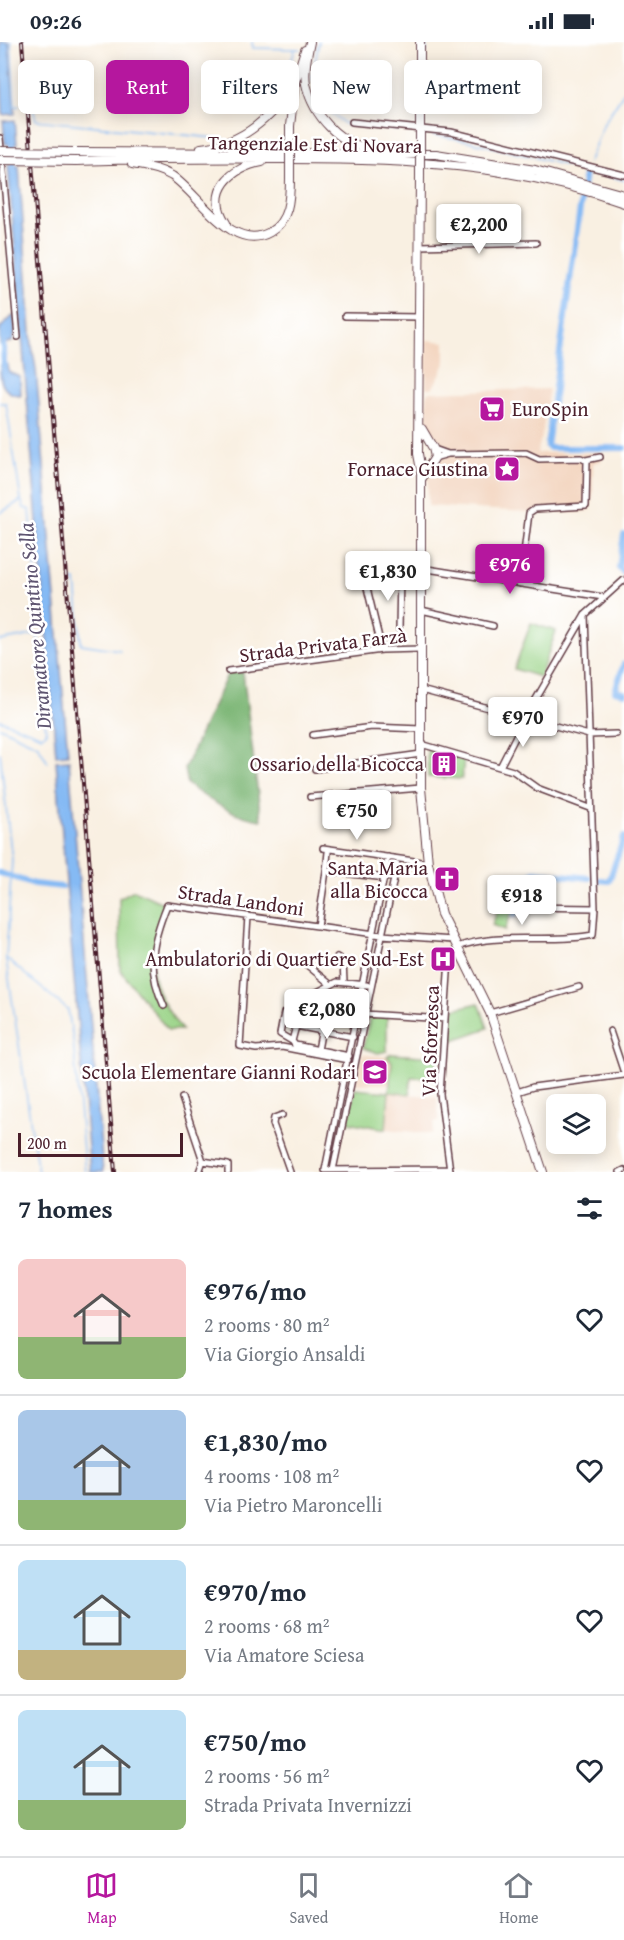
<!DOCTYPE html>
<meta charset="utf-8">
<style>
:root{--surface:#fff;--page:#f6f6f7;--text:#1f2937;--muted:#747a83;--line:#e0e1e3;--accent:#b5179e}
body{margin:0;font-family:"Gentium Book Plus",serif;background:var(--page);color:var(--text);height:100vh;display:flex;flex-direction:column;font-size:22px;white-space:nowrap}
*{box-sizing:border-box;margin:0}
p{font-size:20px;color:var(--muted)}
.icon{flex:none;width:33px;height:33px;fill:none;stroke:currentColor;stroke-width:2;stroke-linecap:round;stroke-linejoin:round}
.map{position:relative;height:1130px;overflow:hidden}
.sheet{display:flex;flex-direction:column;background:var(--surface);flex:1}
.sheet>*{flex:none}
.hud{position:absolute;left:18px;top:18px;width:588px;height:54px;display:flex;gap:12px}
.buttons{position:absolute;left:546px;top:1052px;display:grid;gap:12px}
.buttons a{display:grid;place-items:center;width:60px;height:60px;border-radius:9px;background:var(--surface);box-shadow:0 3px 15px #0003;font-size:30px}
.scale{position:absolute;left:18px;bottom:15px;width:165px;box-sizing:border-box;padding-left:6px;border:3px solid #4a1f2b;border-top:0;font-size:16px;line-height:21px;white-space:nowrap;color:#4a1f2b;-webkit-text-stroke:4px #fff;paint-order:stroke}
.price{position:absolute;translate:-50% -51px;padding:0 14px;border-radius:6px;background:#fff;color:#222;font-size:20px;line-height:39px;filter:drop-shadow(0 2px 3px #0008)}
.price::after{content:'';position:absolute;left:50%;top:36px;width:18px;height:14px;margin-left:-9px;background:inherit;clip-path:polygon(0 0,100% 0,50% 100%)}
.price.current{background:var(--accent);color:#fff}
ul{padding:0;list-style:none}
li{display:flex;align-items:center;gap:18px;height:150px;padding:0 18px}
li+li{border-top:2px solid var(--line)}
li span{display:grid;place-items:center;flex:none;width:168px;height:120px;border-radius:9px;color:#555}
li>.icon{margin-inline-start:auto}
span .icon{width:72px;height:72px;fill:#fffc;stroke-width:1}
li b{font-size:26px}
h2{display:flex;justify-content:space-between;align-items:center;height:72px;padding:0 18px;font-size:26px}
.pill{padding:0 21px;border-radius:9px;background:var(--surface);box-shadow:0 3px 15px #0003;font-size:21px;line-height:54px}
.pill.current{background:var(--accent);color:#fff}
.status{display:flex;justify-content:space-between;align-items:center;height:42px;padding:0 30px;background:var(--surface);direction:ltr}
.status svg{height:16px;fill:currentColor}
.tab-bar{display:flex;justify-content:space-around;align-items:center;height:84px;border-top:2px solid var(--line);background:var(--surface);font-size:16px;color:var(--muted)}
.tab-bar a{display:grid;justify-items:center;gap:3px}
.tab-bar .current{color:var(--accent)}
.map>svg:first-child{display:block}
</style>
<div class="status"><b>09:26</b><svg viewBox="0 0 49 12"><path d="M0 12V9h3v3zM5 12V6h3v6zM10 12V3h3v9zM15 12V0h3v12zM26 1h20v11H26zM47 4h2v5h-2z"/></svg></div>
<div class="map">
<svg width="624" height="1130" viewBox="0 0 624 1130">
<rect width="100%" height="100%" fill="#fff"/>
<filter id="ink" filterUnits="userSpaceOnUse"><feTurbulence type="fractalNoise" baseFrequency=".0167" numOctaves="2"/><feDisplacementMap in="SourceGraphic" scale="12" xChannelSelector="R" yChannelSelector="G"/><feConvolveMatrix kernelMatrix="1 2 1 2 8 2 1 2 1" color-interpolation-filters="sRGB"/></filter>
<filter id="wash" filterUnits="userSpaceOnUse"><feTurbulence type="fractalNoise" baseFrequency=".008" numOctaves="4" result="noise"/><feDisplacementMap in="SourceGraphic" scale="24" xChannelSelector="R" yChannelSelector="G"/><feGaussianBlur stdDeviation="1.35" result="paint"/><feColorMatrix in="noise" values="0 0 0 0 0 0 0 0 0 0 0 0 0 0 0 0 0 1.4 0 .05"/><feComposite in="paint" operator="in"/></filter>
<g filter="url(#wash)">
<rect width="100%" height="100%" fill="#f9f0e2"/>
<path fill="#f3d4be" d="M 426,298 L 445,300 L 445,322 L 433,346 L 426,346 Z
M 549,347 L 542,393 L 537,411 L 601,411 L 601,419 L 593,421 L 593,459 L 589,468 L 577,471 L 543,471 L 428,464 L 428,431 L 431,424 L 441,416 L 442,406 L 430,396 L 427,388 L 427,350 Z
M 362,1012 L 387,1015 L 392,1020 L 391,1039 L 388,1042 L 356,1042 Z
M 389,1050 L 437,1055 L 439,1079 L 435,1079 L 433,1092 L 386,1087 Z"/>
<path fill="#99d386" stroke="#727958" stroke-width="1.5" d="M 531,581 L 556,589 L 540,635 L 514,627 Z
M 427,708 L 464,718 L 462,737 L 428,735 Z
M 134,848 L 167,863 C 148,919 144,939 182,988 L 168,988 L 120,928 L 119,856 Z
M 502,857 L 515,862 L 505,888 L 492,883 Z
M 479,961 L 488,986 L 448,1000 L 450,968 Z
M 370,974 L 387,975 L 387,1009 L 378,1011 L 363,1006 Z
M 391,1012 L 437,1015 L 436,1036 L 411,1035 L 410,1052 L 389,1050 L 386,1087 L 348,1080 L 355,1047 L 389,1050 L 392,1020 L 387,1015 Z"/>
<path fill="#7ab573" stroke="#626a4f" stroke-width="1.5" d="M 243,630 L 261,778 C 234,775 208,758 187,742 L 184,727 L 228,631 Z"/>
<path fill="#85baf4" stroke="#686c90" stroke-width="1.5" d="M 0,0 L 9,0 L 15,72 L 3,73 Z
M 15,78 L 17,102 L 5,102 L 3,79 Z
M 8,123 L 19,124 L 32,304 L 36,327 L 68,712 L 56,713 Z
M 14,273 L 15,291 L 12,300 L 0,302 L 0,286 Z
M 0,323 L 8,323 L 9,330 L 20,335 L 21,353 C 1,352 0,339 0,323 Z
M 69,718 L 103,1130 L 90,1130 L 56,719 Z"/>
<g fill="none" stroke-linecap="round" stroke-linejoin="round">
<path stroke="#85baf4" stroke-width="1.5" d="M 11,0 L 15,65
M 252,0 L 253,6 L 300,7
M 319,0 L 312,35 L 327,67 L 345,82 L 398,88
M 426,0 L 426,10
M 32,63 L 36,78 L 224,97
M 12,65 L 19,64
M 267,69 L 287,33 L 295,7
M 433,93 L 465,98 L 624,138
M 588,121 L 604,81 L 624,50
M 0,361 L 6,361 L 21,458 L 24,466 L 30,468 L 37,544
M 0,471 L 20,459
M 73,539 L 76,539 L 81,602 L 120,608
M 0,599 L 38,592 L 46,691 L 42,694 L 0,678
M 0,685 L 38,703 L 48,720
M 0,711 L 12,818 L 6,917 L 38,1130
M 7,917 L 68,968 L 73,997 L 85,1130"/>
<path stroke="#85baf4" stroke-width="6" d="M 11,96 L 14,131
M 585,130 L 547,404 L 550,406 L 624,406
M 3,295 L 4,329
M 624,493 L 619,526 L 624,531
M 624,622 L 615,649 L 624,651
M 0,831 L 34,842 L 62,845
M 600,838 L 609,839 L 624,795
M 515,873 L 530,834 L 534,830 L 589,836"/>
</g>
</g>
<g filter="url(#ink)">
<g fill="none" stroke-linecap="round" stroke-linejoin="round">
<g stroke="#643e46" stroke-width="8">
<path id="minor" d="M 352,80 L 451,90 L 624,133
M 0,96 L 18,295
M 420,204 L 536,201
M 345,274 L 420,275
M 448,412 L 526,411 L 539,417 L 581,416 L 587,419 L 586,464 L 535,467 L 529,471 L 520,542
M 434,416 L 448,412 L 434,407
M 586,418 L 600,415
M 361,521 L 382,608
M 421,526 L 603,555
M 421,568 L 493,584
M 585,573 L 595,866
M 399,587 L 400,531 L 420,532
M 228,629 L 382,608 L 421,607
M 421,648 L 589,693 L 616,692
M 313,693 L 372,685 L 421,687
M 421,702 L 513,729 L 537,746 L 590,766
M 500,725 L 525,676 L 585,573 L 624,538
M 315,727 L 421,712
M 310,755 L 421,746
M 323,806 L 428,821
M 388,815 L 325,1128 L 450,1127
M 326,829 L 328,810
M 248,874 L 240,1004 L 256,1007 L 282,1005 L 348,1018
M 318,884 L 326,829 L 386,836
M 457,905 C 501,889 549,902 593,893 L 595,866 L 522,865
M 337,915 L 343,919 L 344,940
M 307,923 L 330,942
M 315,951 L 337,940 L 367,943
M 164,964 C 146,926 152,900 167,863 L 382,893 L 453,898
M 490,971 L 579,945
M 297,972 L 302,968 L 357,975
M 364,972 L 445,977
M 296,984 L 297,972 L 284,971 L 280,992 L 292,999 L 296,984 L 353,995
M 610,989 L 624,1031
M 292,999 L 295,1003 L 349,1014
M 318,1008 L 325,970
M 517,1050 L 533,1045 L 624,1033
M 182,1056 L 203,1119
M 282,1073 L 274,1076 L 273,1082 L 290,1130
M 333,1128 L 397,822
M 450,1129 L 440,1052 L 449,917 L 460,911
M 199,1130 L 203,1119 L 228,1123 L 228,1130
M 620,1130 L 624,1128"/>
</g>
<g stroke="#643e46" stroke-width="10">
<path id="secondary" d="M 420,0 L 420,97
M 420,133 L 418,412 L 421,428 L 421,746 L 428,821 L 441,872 L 490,971 L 543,1130
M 422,387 L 433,406
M 422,436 L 435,415 L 433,406"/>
</g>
<g stroke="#643e46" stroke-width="10">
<path id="trunk" d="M 310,0 C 307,14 304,28 306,42 C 313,73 340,105 374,106
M 290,84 L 295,40 L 305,8
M 201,106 C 244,102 273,74 295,40
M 76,110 L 436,112 L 535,128 L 624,153
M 76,119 C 147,117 219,116 291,117 C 404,117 516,122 624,161
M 132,122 C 146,124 160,127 172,134 C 199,152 232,212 270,190 C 289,179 290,157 290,136
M 226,181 C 205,150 231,125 262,120"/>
</g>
<use href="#minor" stroke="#fff" stroke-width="5"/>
<use href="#secondary" stroke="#fff" stroke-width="8"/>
<use href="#trunk" stroke="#fff" stroke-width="8"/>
<g stroke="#4a1f2b" stroke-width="4">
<path id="rail" d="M 22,0 L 115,1130"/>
</g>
<use href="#rail" stroke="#fff" stroke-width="1.5" stroke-dasharray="4.5" stroke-linecap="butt"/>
<g stroke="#643e46" stroke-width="10" stroke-linecap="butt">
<path id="secondary-bridge" d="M 420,133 L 420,97"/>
</g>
<g stroke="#643e46" stroke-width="10" stroke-linecap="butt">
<path id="trunk-bridge" d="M 290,84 L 290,136
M 0,109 L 76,110
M 0,118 L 76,119"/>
</g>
<use href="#secondary-bridge" stroke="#fff" stroke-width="8"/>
<use href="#trunk-bridge" stroke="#fff" stroke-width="8"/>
</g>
</g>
<defs>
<g id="supermarket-square" transform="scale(1.35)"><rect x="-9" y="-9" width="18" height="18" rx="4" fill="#b5179e" stroke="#fff"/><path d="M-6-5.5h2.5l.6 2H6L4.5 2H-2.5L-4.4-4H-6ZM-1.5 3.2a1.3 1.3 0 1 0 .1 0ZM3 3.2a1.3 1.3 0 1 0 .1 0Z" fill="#fff"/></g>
<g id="sight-square" transform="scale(1.35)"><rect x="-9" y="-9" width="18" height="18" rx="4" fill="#b5179e" stroke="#fff"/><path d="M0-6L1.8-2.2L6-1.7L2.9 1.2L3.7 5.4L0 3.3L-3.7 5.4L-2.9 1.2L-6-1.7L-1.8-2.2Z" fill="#fff"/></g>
<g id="building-square" transform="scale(1.35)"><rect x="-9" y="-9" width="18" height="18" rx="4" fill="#b5179e" stroke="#fff"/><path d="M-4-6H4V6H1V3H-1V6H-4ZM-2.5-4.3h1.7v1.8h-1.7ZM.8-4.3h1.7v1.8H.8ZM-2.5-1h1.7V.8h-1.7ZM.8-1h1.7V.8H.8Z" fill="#fff"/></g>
<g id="church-square" transform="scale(1.35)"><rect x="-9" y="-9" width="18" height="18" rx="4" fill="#b5179e" stroke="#fff"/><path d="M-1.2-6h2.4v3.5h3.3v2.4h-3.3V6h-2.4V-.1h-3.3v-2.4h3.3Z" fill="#fff"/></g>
<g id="hospital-square" transform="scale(1.35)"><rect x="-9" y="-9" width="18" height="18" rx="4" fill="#b5179e" stroke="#fff"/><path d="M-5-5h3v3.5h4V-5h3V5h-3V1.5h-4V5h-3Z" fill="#fff"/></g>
<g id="school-square" transform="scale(1.35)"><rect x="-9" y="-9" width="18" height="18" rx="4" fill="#b5179e" stroke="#fff"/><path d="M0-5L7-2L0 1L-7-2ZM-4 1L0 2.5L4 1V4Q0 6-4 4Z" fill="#fff"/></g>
</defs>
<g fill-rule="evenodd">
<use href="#supermarket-square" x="492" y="367"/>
<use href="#sight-square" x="507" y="427"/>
<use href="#building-square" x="444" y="722"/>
<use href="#church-square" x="447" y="837"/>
<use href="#hospital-square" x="443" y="917"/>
<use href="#school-square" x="375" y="1030"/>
</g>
<g text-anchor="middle" stroke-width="5" stroke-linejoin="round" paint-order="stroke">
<g font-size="20" fill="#4a1f2b" stroke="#fff">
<text transform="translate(315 102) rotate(1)" y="7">Tangenziale Est di Novara</text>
<text transform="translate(323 603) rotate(-7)" y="7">Strada Privata Farzà</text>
<text transform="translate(241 858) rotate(8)" y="7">Strada Landoni</text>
<text transform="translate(430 999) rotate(-88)" y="7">Via Sforzesca</text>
</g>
<g font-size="20" fill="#4a1f2b" stroke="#fff" text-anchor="end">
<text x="512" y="374" text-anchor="start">EuroSpin</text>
<text x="488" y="434">Fornace Giustina</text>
<text x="424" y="729">Ossario della Bicocca</text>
<text x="428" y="833">Santa Maria<tspan x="428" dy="23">alla Bicocca</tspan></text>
<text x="424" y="924">Ambulatorio di Quartiere Sud-Est</text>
<text x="356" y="1037">Scuola Elementare Gianni Rodari</text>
</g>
<g font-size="21" font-style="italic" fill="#5f5571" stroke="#fff">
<text transform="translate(35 584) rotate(-95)" y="7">Diramatore Quintino Sella</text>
</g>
</g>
</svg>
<div class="buttons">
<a><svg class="icon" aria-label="layers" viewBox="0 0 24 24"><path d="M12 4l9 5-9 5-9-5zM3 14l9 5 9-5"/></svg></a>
</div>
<div class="scale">200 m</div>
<b class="price" style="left:479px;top:213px">€2,200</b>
<b class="price current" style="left:510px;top:553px">€976</b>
<b class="price" style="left:388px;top:560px">€1,830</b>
<b class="price" style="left:523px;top:706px">€970</b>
<b class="price" style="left:357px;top:799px">€750</b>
<b class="price" style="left:522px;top:884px">€918</b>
<b class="price" style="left:327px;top:998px">€2,080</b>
<div class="hud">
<a class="pill">Buy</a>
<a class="pill current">Rent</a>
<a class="pill">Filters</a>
<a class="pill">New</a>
<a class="pill">Apartment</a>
</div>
</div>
<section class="sheet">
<h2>7 homes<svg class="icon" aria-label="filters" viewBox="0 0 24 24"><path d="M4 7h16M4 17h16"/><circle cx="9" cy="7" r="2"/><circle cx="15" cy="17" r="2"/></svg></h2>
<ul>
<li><span style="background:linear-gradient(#f6c9c9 65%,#8fb573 0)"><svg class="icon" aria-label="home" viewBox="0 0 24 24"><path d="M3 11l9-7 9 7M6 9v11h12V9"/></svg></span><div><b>€976/mo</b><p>2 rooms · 80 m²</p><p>Via Giorgio Ansaldi</p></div><svg class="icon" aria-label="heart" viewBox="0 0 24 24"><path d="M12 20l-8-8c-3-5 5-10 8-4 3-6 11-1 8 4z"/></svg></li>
<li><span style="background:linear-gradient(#a9c7e8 75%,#8fb573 0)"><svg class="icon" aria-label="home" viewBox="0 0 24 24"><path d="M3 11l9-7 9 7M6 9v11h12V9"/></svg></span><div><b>€1,830/mo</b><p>4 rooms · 108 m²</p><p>Via Pietro Maroncelli</p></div><svg class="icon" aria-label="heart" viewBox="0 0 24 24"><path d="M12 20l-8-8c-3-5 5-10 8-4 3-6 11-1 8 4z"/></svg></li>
<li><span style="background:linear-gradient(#bfe0f5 75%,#c2b280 0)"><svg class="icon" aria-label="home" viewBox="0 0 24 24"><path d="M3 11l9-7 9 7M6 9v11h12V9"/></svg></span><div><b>€970/mo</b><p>2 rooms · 68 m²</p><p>Via Amatore Sciesa</p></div><svg class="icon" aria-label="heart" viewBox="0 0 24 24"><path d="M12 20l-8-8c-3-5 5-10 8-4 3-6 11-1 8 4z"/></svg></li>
<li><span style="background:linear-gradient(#bfe0f5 75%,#8fb573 0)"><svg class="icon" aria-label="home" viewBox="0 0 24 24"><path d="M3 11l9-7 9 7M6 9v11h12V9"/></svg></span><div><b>€750/mo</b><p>2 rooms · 56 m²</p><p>Strada Privata Invernizzi</p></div><svg class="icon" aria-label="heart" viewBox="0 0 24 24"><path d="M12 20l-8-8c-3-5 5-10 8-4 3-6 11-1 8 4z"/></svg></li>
</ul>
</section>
<nav class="tab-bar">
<a class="current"><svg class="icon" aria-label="map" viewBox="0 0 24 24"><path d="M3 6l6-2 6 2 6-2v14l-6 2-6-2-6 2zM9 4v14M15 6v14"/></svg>Map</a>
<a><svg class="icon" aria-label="saved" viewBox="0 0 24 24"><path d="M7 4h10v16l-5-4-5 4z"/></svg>Saved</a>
<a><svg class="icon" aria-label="home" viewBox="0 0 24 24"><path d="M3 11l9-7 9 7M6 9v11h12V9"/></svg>Home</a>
</nav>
